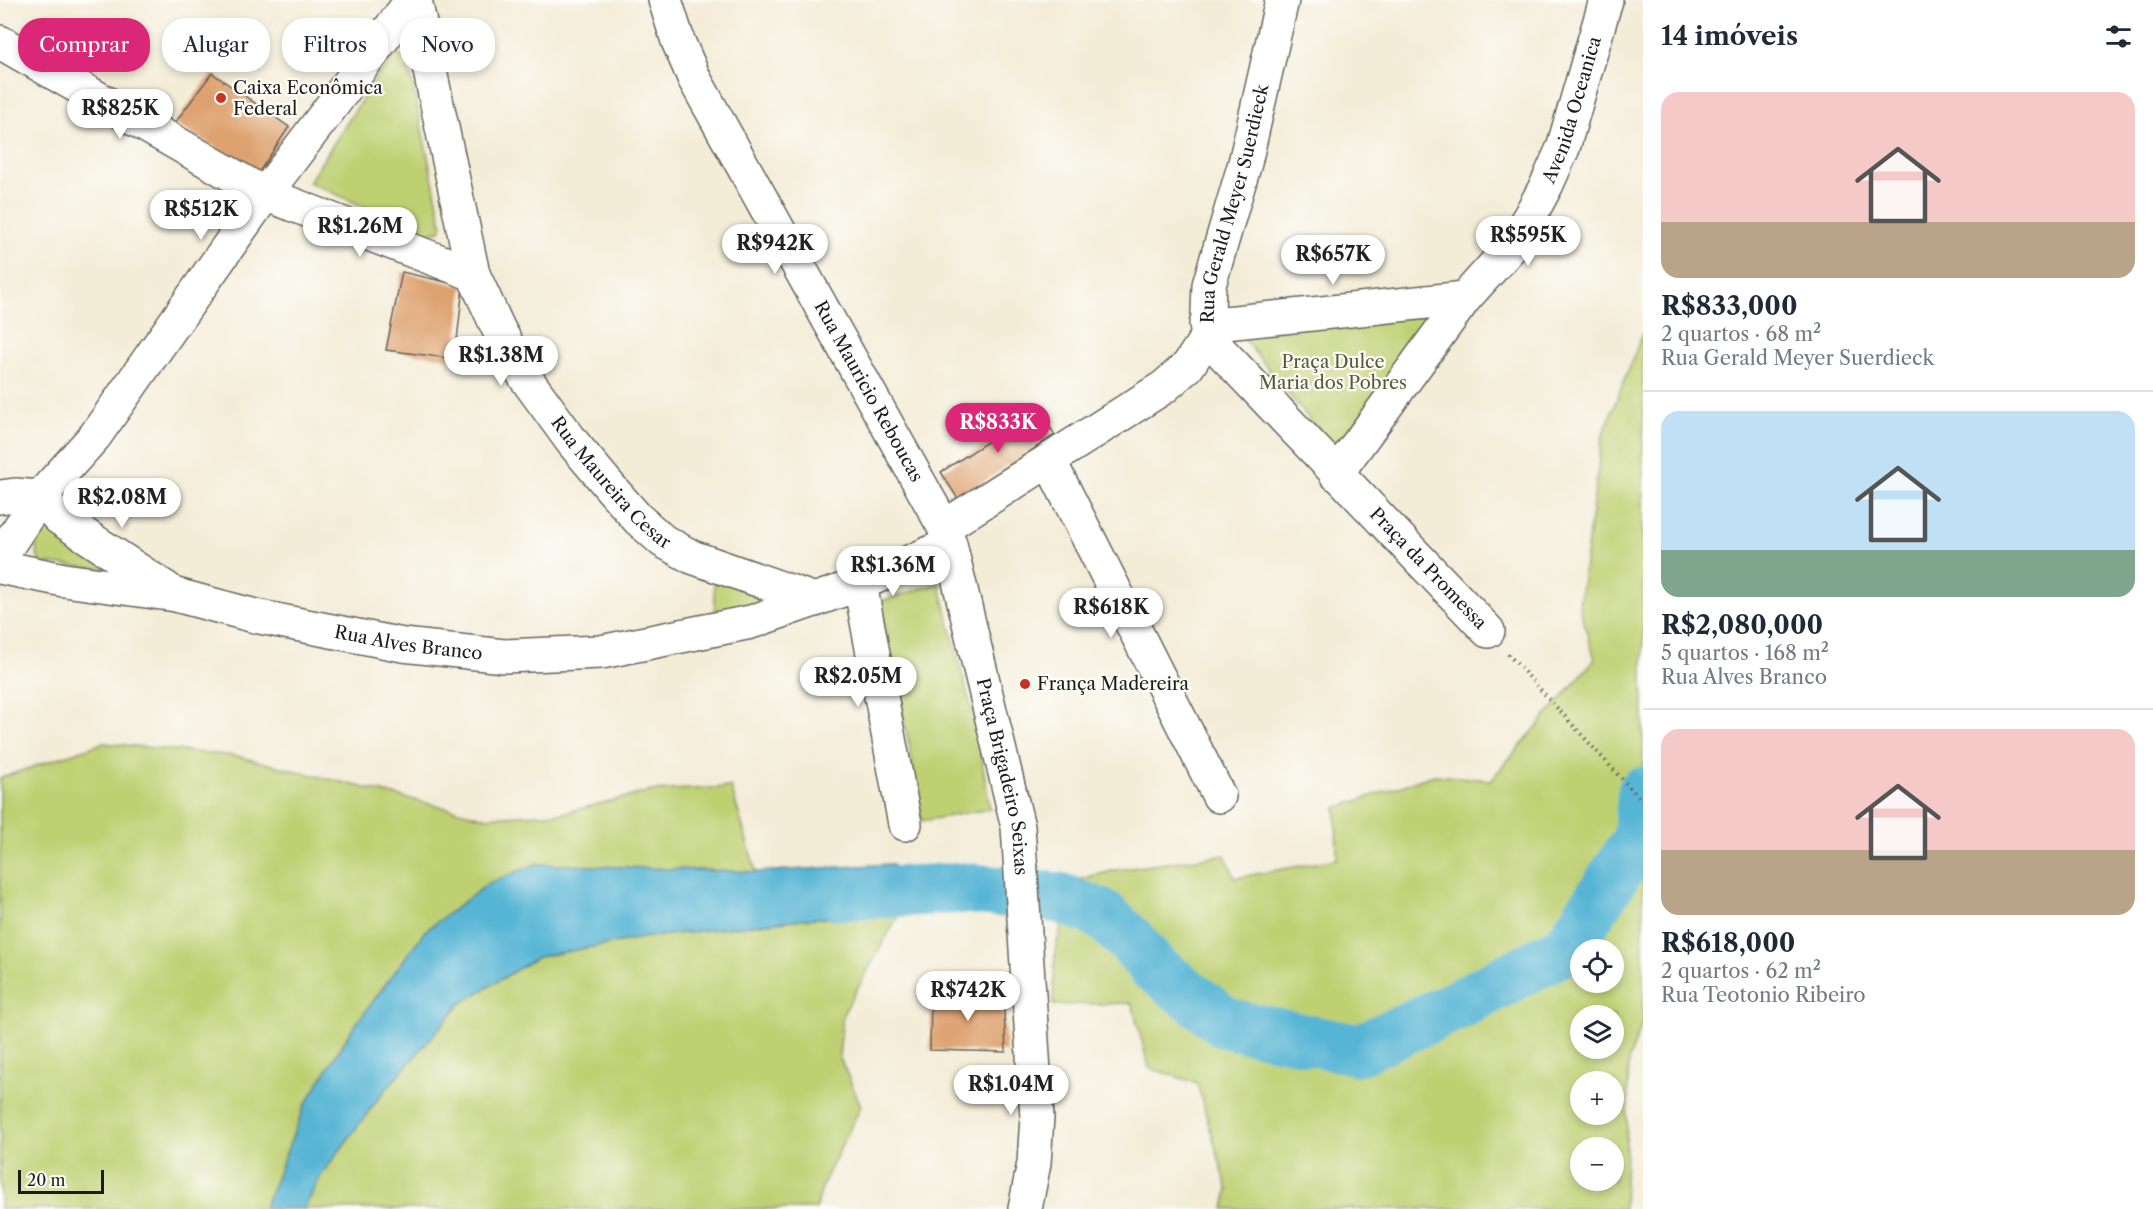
<!DOCTYPE html>
<html lang="pt">
<meta charset="utf-8">
<style>
:root{--surface:#fff;--page:#f6f6f7;--text:#1f2937;--muted:#747a83;--line:#e0e1e3;--accent:#db2777}
body{margin:0;font-family:"Libre Caslon Text",serif;background:var(--page);color:var(--text);height:100vh;display:flex;flex-direction:column;font-size:22px;white-space:nowrap}
*{box-sizing:border-box;margin:0}
p{font-size:20px;color:var(--muted)}
.icon{flex:none;width:33px;height:33px;fill:none;stroke:currentColor;stroke-width:2;stroke-linecap:round;stroke-linejoin:round}
.map{position:relative;flex:1;overflow:hidden}
.side{display:flex;flex-direction:column;background:var(--surface);width:510px}
.side>*{flex:none}
.hud{position:absolute;left:18px;top:18px;width:570px;height:54px;display:flex;gap:12px}
.tools{position:absolute;left:1570px;top:939px;display:grid;gap:12px}
.tools a{display:grid;place-items:center;width:54px;height:54px;border-radius:50%;background:var(--surface);box-shadow:0 3px 9px #0003;font-size:30px}
.scale{position:absolute;left:18px;bottom:15px;width:86px;box-sizing:border-box;padding-left:6px;border:3px solid #1c1c1c;border-top:0;font-size:16px;line-height:21px;white-space:nowrap;color:#1c1c1c;-webkit-text-stroke:4px #fdfcf7;paint-order:stroke}
.price{position:absolute;translate:-50% -51px;padding:0 14px;border-radius:21px;background:#fff;color:#222;font-size:20px;line-height:39px;filter:drop-shadow(0 2px 3px #0008)}
.price::after{content:'';position:absolute;left:50%;top:36px;width:18px;height:14px;margin-left:-9px;background:inherit;clip-path:polygon(0 0,100% 0,50% 100%)}
.price.selected{background:var(--accent);color:#fff}
ul{padding:0;list-style:none}
li{display:grid;align-content:center;gap:12px;height:318px;padding:0 18px}
li+li{border-top:2px solid var(--line)}
li span{display:grid;place-items:center;height:186px;border-radius:18px;color:#555}
li>.icon{margin-inline-start:auto}
span .icon{width:108px;height:108px;fill:#fffc;stroke-width:1}
li b{font-size:26px}
h2{display:flex;justify-content:space-between;align-items:center;height:72px;padding:0 18px;font-size:26px}
.tag{padding:0 21px;border-radius:24px;background:var(--surface);box-shadow:0 3px 9px #0003;font-size:21px;line-height:54px}
.tag.selected{background:var(--accent);color:#fff}
main{display:flex;flex:1;min-height:0}
.map>svg:first-child{display:block}
</style>
<main>
<div class="map">
<svg width="1643" height="1209" viewBox="0 0 1643 1209">
<rect width="100%" height="100%" fill="#fdfcf7"/>
<filter id="ink" filterUnits="userSpaceOnUse"><feTurbulence type="fractalNoise" baseFrequency=".0167" numOctaves="2"/><feDisplacementMap in="SourceGraphic" scale="12" xChannelSelector="R" yChannelSelector="G"/><feConvolveMatrix kernelMatrix="1 2 1 2 8 2 1 2 1" color-interpolation-filters="sRGB"/></filter>
<filter id="wash" filterUnits="userSpaceOnUse"><feTurbulence type="fractalNoise" baseFrequency=".008" numOctaves="4" result="noise"/><feDisplacementMap in="SourceGraphic" scale="24" xChannelSelector="R" yChannelSelector="G"/><feGaussianBlur stdDeviation="1.35" result="paint"/><feColorMatrix in="noise" values="0 0 0 0 0 0 0 0 0 0 0 0 0 0 0 0 0 1.4 0 .05"/><feComposite in="paint" operator="in"/></filter>
<g filter="url(#wash)">
<rect width="100%" height="100%" fill="#f3ecd7"/>
<path fill="#bfd073" stroke="#6e7648" stroke-width="1.5" fill-rule="evenodd" d="M 396,55 L 403,57 L 408,63 L 442,224 L 440,231 L 425,234 L 309,182 L 390,56 Z
M 1437,313 L 1335,451 L 1240,334 Z
M 1643,332 L 1643,1021 L 1629,1059 L 1624,1209 L 1224,1209 L 1228,1190 L 1197,1083 L 1149,1068 L 1132,1003 L 1053,1005 L 1055,951 L 1073,881 L 1116,870 L 1225,855 L 1235,878 L 1337,859 L 1336,808 L 1434,775 L 1491,780 L 1595,659 L 1579,607 L 1602,438 ZM 1581,950 L 1614,950 L 1614,982 L 1581,982 ZM 1581,1016 L 1614,1016 L 1614,1048 L 1581,1048 ZM 1581,1082 L 1614,1082 L 1614,1114 L 1581,1114 ZM 1581,1148 L 1614,1148 L 1614,1180 L 1581,1180 Z
M 47,527 L 115,570 L 40,563 C 33,546 36,542 47,527 Z
M 714,580 L 772,593 L 773,607 L 715,620 Z
M 939,583 L 977,731 L 990,809 L 922,821 L 909,744 L 879,602 Z
M 103,743 L 236,756 L 483,817 L 563,813 L 652,791 L 731,787 L 756,872 L 536,864 L 425,931 L 351,1031 L 305,1105 L 264,1209 L 0,1209 L 0,778 Z
M 902,909 L 843,1014 L 839,1056 L 861,1106 L 823,1184 L 816,1209 L 304,1209 L 322,1174 L 381,1095 L 461,1003 L 538,957 L 641,938 L 802,919 L 854,916 Z"/>
<path fill="#57b5d5" stroke="#3a6878" stroke-width="1.5" d="M 536,864 L 756,872 L 892,864 C 911,880 911,886 902,909 L 854,916 L 802,919 L 641,938 L 538,957 L 461,1003 L 381,1095 L 322,1174 L 304,1209 L 264,1209 L 305,1105 L 351,1031 L 425,931 L 489,883 Z"/>
<g fill="none" stroke-linecap="round" stroke-linejoin="round">
<path stroke="#57b5d5" stroke-width="51" d="M 839,895 L 963,888 L 1060,898 L 1102,914 L 1131,941 L 1153,967 L 1226,1023 L 1358,1050 L 1453,1007 L 1567,948 L 1638,839 L 1643,792"/>
</g>
<g id="blocks">
<path fill="#dea270" d="M 212,73 L 289,127 L 259,172 L 174,124 Z
M 402,272 L 463,286 L 455,359 L 386,350 Z
M 1038,409 L 1055,435 L 958,499 L 941,472 Z
M 1003,991 L 1006,1052 L 930,1050 L 931,995 Z"/>
</g>
</g>
<g filter="url(#ink)">
<use href="#blocks" fill-opacity="0" stroke="#67655d" stroke-width="1.5"/>
<g fill="none" stroke-linecap="round" stroke-linejoin="round">
<g stroke="#67655d" stroke-width="36">
<g id="minor">
<path id="s1" d="M 415,0 L 473,274 L 499,330 L 525,377 L 573,443 L 610,487 L 638,519 L 663,541 L 692,557 L 815,600"/>
<path id="s2" d="M 665,0 L 678,41 L 695,80 L 944,527 L 950,544 L 1018,827 L 1037,1117 L 1034,1163 L 1025,1209"/>
<path d="M 0,42 L 265,194 L 473,274"/>
<path d="M 1206,325 L 1465,298"/>
<path id="s3" d="M 1207,337 L 1488,631"/>
<path d="M 1049,460 L 1219,796"/>
<path id="s4" d="M 1336,474 L 1465,298 L 1511,247 L 1531,214 L 1547,184 L 1563,148 L 1606,0"/>
<path d="M 0,497 L 15,495 L 40,497 L 95,436 L 265,194 L 412,0"/>
<path id="s5" d="M 944,527 L 1164,387 L 1188,366 L 1207,337 L 1209,285 L 1245,163 L 1282,0"/>
<path d="M 0,557 L 40,497 L 59,518 L 167,589"/>
<path id="s6" d="M 0,567 L 64,580 L 176,595 L 255,616 L 403,645 L 504,656 L 601,652 L 751,622 L 860,584 L 950,544"/>
<path d="M 860,584 L 905,824"/>
</g>
</g>
<path stroke="#67655d" stroke-width="4" stroke-dasharray="1.5 4.5" stroke-linecap="butt" d="M 1508,654 L 1643,802"/>
<use href="#minor" stroke="#fff" stroke-width="33"/>
</g>
</g>
<g fill="#c8321e" stroke="#fdfcf7" stroke-width="2">
<circle cx="221" cy="98" r="6"/>
<circle cx="1025" cy="684" r="6"/>
</g>
<g text-anchor="middle" stroke-width="4.5" stroke-linejoin="round" paint-order="stroke">
<g font-size="18" fill="#1c1c1c" stroke="#fdfcf7" text-anchor="start">
<text x="233" y="94">Caixa Econômica<tspan x="233" dy="21">Federal</tspan></text>
<text x="1037" y="690">França Madereira</text>
</g>
<g font-size="18" fill="#1c1c1c" stroke="#fdfcf7">
<text dy="6" stroke="none"><textPath href="#s4" startOffset="438">Avenida Oceanica</textPath></text>
<text dy="6" stroke="none"><textPath href="#s5" startOffset="464">Rua Gerald Meyer Suerdieck</textPath></text>
<text dy="6" stroke="none"><textPath href="#s2" startOffset="442">Rua Mauricio Reboucas</textPath></text>
<text dy="6" stroke="none"><textPath href="#s1" startOffset="532">Rua Maureira Cesar</textPath></text>
<text dy="6" stroke="none"><textPath href="#s3" startOffset="320">Praça da Promessa</textPath></text>
<text dy="6" stroke="none"><textPath href="#s6" startOffset="416">Rua Alves Branco</textPath></text>
<text dy="6" stroke="none"><textPath href="#s2" startOffset="854">Praça Brigadeiro Seixas</textPath></text>
</g>
<g font-size="18" fill="#555b3a" stroke="#fdfcf7">
<text x="1333" y="368">Praça Dulce<tspan x="1333" dy="21">Maria dos Pobres</tspan></text>
</g>
</g>
</svg>
<div class="tools">
<a><svg class="icon" aria-label="locate" viewBox="0 0 24 24"><circle cx="12" cy="12" r="6"/><path d="M12 2v4M12 18v4M2 12h4M18 12h4"/></svg></a>
<a><svg class="icon" aria-label="layers" viewBox="0 0 24 24"><path d="M12 4l9 5-9 5-9-5zM3 14l9 5 9-5"/></svg></a>
<a>+</a>
<a>−</a>
</div>
<div class="scale">20 m</div>
<b class="price" style="left:120px;top:140px">R$825K</b>
<b class="price" style="left:201px;top:241px">R$512K</b>
<b class="price" style="left:360px;top:258px">R$1.26M</b>
<b class="price" style="left:1528px;top:267px">R$595K</b>
<b class="price" style="left:775px;top:275px">R$942K</b>
<b class="price" style="left:1333px;top:286px">R$657K</b>
<b class="price" style="left:501px;top:387px">R$1.38M</b>
<b class="price selected" style="left:998px;top:454px">R$833K</b>
<b class="price" style="left:122px;top:529px">R$2.08M</b>
<b class="price" style="left:893px;top:597px">R$1.36M</b>
<b class="price" style="left:1111px;top:639px">R$618K</b>
<b class="price" style="left:858px;top:708px">R$2.05M</b>
<b class="price" style="left:968px;top:1022px">R$742K</b>
<b class="price" style="left:1011px;top:1116px">R$1.04M</b>
<div class="hud">
<a class="tag selected">Comprar</a>
<a class="tag">Alugar</a>
<a class="tag">Filtros</a>
<a class="tag">Novo</a>
</div>
</div>
<section class="side">
<h2>14 imóveis<svg class="icon" aria-label="filters" viewBox="0 0 24 24"><path d="M4 7h16M4 17h16"/><circle cx="9" cy="7" r="2"/><circle cx="15" cy="17" r="2"/></svg></h2>
<ul>
<li><span style="background:linear-gradient(#f6c9c9 70%,#b9a48a 0)"><svg class="icon" aria-label="home" viewBox="0 0 24 24"><path d="M3 11l9-7 9 7M6 9v11h12V9"/></svg></span><div><b>R$833,000</b><p>2 quartos · 68 m²</p><p>Rua Gerald Meyer Suerdieck</p></div></li>
<li><span style="background:linear-gradient(#bfe0f5 75%,#7fa58c 0)"><svg class="icon" aria-label="home" viewBox="0 0 24 24"><path d="M3 11l9-7 9 7M6 9v11h12V9"/></svg></span><div><b>R$2,080,000</b><p>5 quartos · 168 m²</p><p>Rua Alves Branco</p></div></li>
<li><span style="background:linear-gradient(#f6c9c9 65%,#b9a48a 0)"><svg class="icon" aria-label="home" viewBox="0 0 24 24"><path d="M3 11l9-7 9 7M6 9v11h12V9"/></svg></span><div><b>R$618,000</b><p>2 quartos · 62 m²</p><p>Rua Teotonio Ribeiro</p></div></li>
</ul>
</section>
</main>
